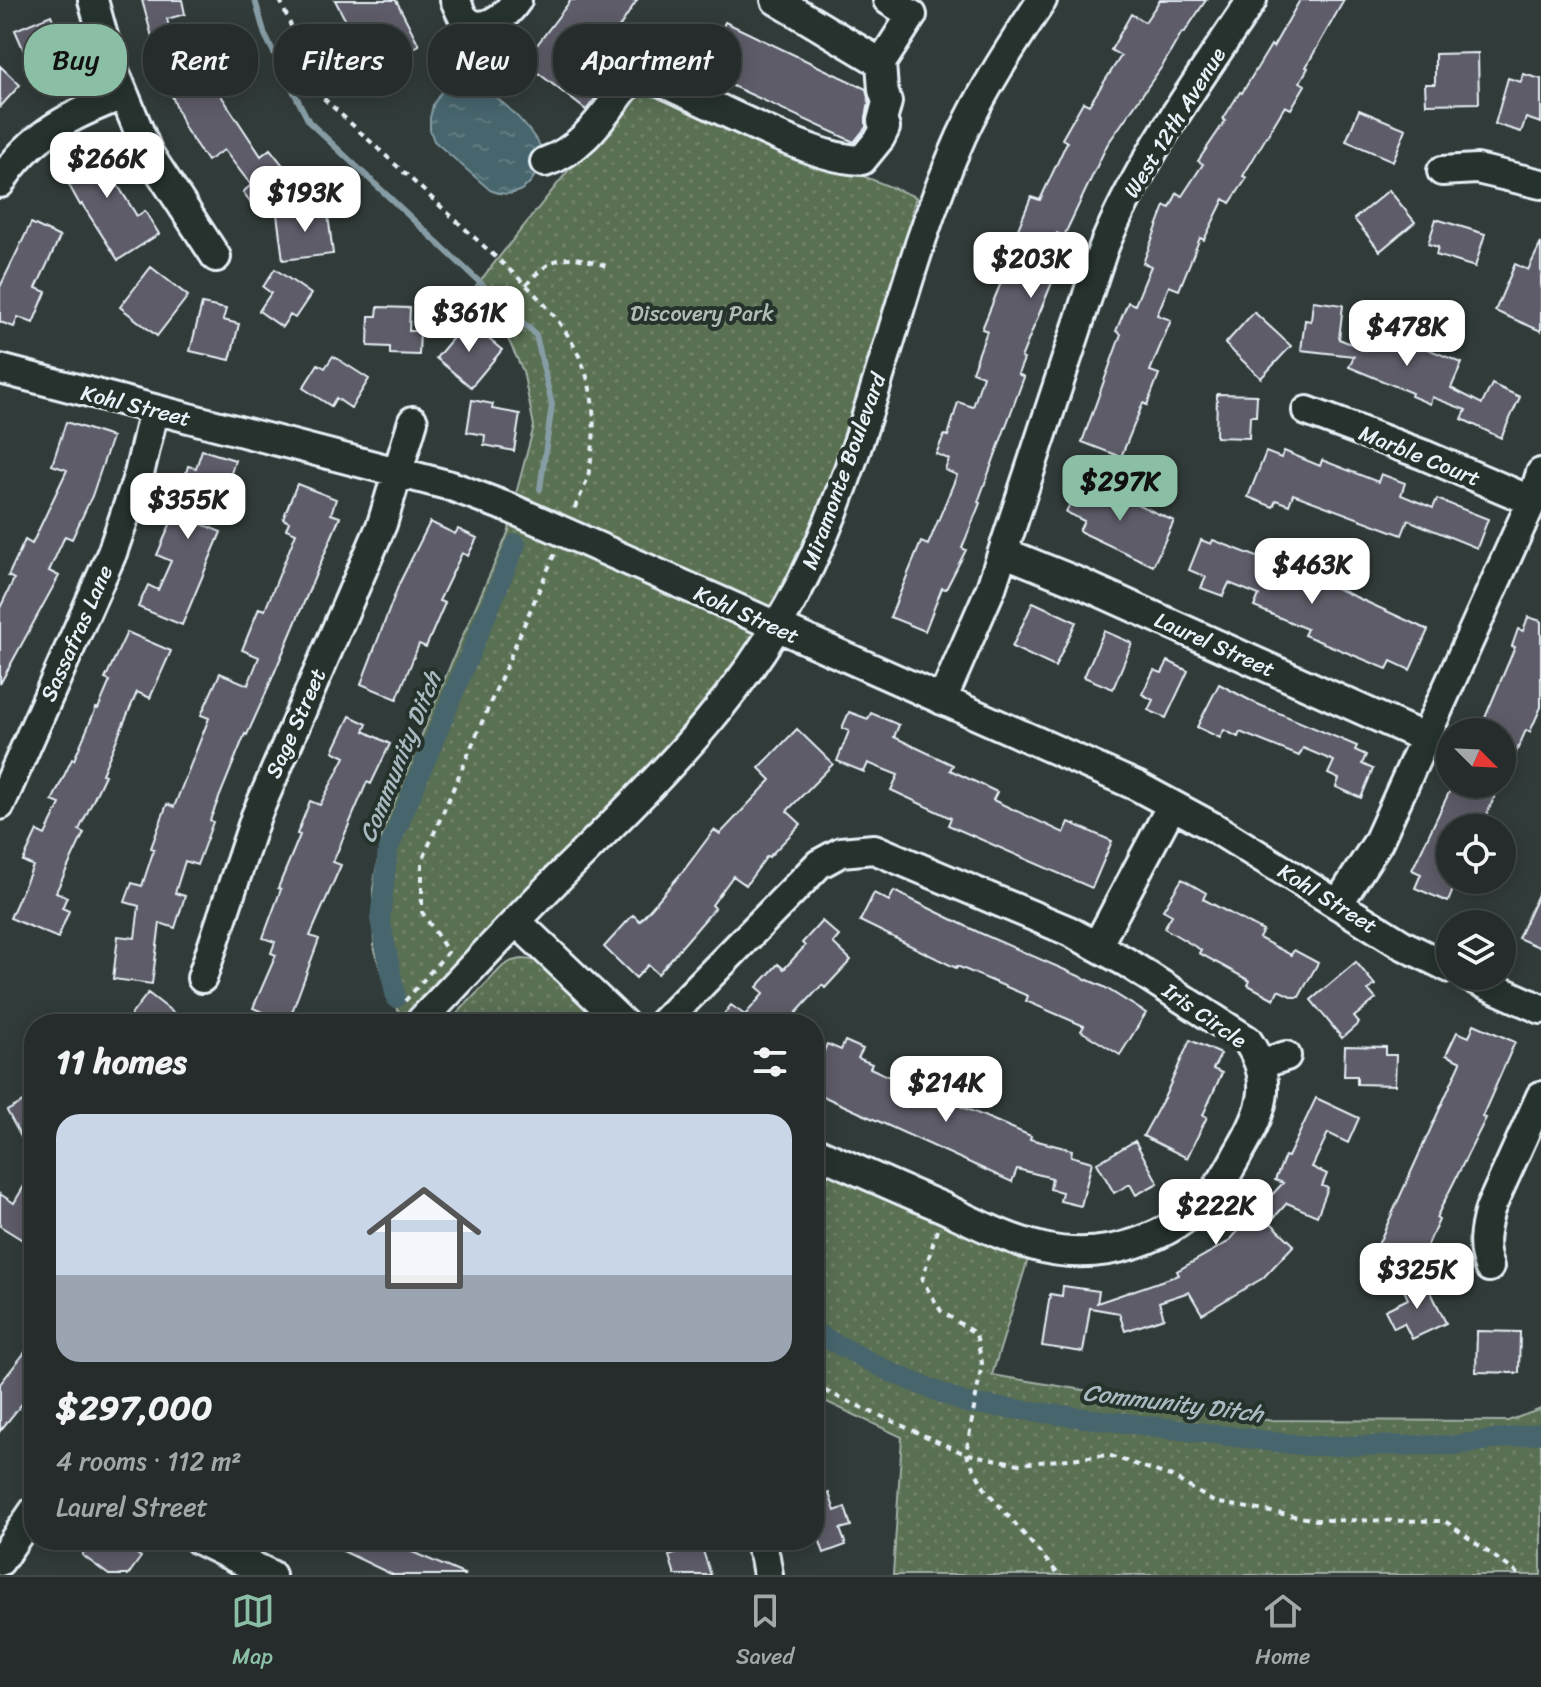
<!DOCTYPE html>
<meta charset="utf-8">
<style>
:root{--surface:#252c2b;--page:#2d3433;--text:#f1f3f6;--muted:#a3a7a9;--line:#424847;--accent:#8abfa5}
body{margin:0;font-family:Sriracha,sans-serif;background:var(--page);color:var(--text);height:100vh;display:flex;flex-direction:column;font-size:30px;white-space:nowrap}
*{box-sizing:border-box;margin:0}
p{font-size:26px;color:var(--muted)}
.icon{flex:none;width:44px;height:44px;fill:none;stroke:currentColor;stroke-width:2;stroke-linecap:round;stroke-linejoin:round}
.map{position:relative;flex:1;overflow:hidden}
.side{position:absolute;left:24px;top:1014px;width:800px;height:536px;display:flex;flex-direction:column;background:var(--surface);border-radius:32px;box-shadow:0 4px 20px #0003,0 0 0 2px var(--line)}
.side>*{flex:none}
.banner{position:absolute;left:24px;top:24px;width:800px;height:72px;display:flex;gap:16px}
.needle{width:52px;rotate:114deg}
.controls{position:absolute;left:1436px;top:718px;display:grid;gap:16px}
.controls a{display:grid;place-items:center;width:80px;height:80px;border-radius:50%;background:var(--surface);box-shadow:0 4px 20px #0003,0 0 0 2px var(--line);font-size:40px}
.price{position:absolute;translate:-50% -68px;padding:0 18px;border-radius:16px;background:#fff;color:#222;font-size:26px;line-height:52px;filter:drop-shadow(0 2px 4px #0008)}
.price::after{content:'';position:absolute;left:50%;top:48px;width:24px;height:18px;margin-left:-12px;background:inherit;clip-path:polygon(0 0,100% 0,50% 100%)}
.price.selected{background:var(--accent);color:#111}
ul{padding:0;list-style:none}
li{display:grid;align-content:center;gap:16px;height:424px;padding:0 32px}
li span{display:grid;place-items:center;height:248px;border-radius:24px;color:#555}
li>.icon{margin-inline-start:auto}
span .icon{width:144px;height:144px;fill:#fffc;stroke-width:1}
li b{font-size:34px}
h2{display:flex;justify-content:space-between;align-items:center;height:96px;padding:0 32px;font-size:34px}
.chip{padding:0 28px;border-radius:32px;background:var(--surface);box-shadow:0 4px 20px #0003,0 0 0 2px var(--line);font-size:28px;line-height:72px}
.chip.selected{background:var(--accent);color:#111}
.menu{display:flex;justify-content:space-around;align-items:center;height:112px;border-top:2px solid var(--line);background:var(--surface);font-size:22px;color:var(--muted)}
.menu a{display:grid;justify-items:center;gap:4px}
.menu .selected{color:var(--accent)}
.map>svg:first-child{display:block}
</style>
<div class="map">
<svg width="1541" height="1575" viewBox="0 0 1541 1575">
<defs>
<pattern id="park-dots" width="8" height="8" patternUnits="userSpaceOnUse" patternTransform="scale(2)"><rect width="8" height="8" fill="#5a6f53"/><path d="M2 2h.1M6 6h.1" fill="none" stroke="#72846c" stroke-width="1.8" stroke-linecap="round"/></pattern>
<pattern id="water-ripples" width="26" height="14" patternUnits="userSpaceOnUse" patternTransform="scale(2)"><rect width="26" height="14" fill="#47656d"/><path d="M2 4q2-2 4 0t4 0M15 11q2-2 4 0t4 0" fill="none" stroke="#627c83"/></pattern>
</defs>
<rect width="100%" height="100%" fill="#313b39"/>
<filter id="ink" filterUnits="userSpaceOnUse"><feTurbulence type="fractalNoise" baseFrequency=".0125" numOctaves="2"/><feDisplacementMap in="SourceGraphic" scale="16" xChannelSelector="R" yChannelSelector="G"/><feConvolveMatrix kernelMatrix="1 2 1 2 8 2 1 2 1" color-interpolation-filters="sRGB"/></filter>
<g filter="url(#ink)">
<path fill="url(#park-dots)" stroke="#a1b0a6" stroke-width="2" d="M 643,77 L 790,147 L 916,197 L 911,214 L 930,217 L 862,430 L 760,656 L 408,1024 L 391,1001 L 374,947 L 373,889 L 383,830 L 457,649 L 509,531 L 512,509 L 534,426 L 523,371 L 509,341 L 494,319 L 468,296 Z
M 522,959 L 534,960 L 544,967 L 603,1024 L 447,1024 L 503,966 L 512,961 Z
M 814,1166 L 1028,1259 L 992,1375 L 1266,1420 L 1508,1421 L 1541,1409 L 1541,1575 L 893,1575 L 902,1437 L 814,1396 Z"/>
<path fill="url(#water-ripples)" stroke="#879da5" stroke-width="2" d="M 458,76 C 492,87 527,122 544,152 C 537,180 521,203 490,190 L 434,141 L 430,130 L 430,118 L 433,105 L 449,79 Z"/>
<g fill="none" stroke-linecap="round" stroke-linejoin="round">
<path stroke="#879da5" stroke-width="6" d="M 255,0 L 265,35 L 309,122 L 536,335 L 552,405 L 540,489"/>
<path stroke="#47656d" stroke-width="20" d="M 396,998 L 380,919 L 388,850 L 516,544
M 814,1332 L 890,1372 L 966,1403 L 1308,1446 L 1456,1445 L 1541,1433"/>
</g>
<path fill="#5d5b67" stroke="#e8f1f8" stroke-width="2" d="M 142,0 L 182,0 L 185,14 L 167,19 L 177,57 L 204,46 L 221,89 L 218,91 L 261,156 L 270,149 L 293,178 L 259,205 L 253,205 L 243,192 L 251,185 L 224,150 L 207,161 L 184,127 L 158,59 Z
M 335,0 L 396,0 L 419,45 L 371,70 Z
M 571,0 L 637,0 L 605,49 L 623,63 L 586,110 L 524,62 Z
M 1160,0 L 1206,0 L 1184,33 L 1182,32 L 1163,65 L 1107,145 L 1064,236 L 1057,233 L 1045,263 L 1058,268 L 1021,358 L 1024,359 L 1018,374 L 1024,377 L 978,502 L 980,503 L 962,548 L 966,550 L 946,589 L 942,588 L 925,631 L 890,617 L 921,542 L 928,545 L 957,475 L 945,470 L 949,459 L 936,454 L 944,435 L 948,436 L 958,402 L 973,407 L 983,376 L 972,372 L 987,331 L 982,329 L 1020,236 L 1016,234 L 1031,197 L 1040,200 L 1067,142 L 1062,139 L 1083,102 L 1089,105 L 1121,56 L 1111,50 L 1131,14 L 1145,22 Z
M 1300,0 L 1344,0 L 1306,67 L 1308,68 L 1300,82 L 1305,85 L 1291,109 L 1285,106 L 1243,176 L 1247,178 L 1230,203 L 1224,199 L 1204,240 L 1200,238 L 1179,290 L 1169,286 L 1157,315 L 1171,320 L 1150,371 L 1159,374 L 1147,405 L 1143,403 L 1121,457 L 1082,442 L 1121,334 L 1116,331 L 1128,302 L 1135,305 L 1151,266 L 1143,263 L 1165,206 L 1170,208 L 1177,193 L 1182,196 L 1203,164 L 1198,161 L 1225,121 L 1223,119 L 1240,92 L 1242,93 L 1271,45 L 1273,47 Z
M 51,15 L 69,59 L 34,74 L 15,30 Z
M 725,22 L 866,89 L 869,103 L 866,117 L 866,127 L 854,142 L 702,72 Z
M 1478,53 L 1479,103 L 1426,104 L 1425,84 L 1435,84 L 1435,54 Z
M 0,66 L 20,85 L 0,107 Z
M 1523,74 L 1541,79 L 1541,123 L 1526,118 L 1521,132 L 1495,124 L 1508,78 L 1521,82 Z
M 1359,110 L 1406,129 L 1393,161 L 1346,141 Z
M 101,141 L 123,181 L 117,184 L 137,216 L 145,211 L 159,234 L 118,260 L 82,204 L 80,205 L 58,165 Z
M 1389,190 L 1415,222 L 1380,251 L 1354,219 Z
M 327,207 L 333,254 L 283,260 L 277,214 Z
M 1436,219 L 1485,234 L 1475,267 L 1436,255 L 1438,247 L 1428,244 Z
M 31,223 L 60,237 L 36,288 L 46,292 L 33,323 L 18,317 L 14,327 L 0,322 L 0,287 Z
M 1541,243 L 1541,331 L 1495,311 L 1515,264 L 1528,270 Z
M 151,267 L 188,296 L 157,336 L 120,307 Z
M 275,269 L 311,294 L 295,318 L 290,315 L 282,327 L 259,311 L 271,293 L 263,287 Z
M 1313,301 L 1343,305 L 1339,339 L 1366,350 L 1375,329 L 1386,333 L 1389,325 L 1416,336 L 1413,343 L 1462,363 L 1451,388 L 1482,404 L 1492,384 L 1520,397 L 1501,438 L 1462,419 L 1466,410 L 1432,397 L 1430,404 L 1411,396 L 1412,393 L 1349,367 L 1354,356 L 1301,350 L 1305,320 L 1311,321 Z
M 202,304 L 226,309 L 223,320 L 239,324 L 230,360 L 190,351 Z
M 378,307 L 410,308 L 409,331 L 420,331 L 419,355 L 390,354 L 390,347 L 368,346 L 369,316 L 377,316 Z
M 1254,312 L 1291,346 L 1261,378 L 1225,344 Z
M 467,321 L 502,350 L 471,387 L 436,358 Z
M 333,356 L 369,379 L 351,408 L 336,398 L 331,406 L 303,388 L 318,364 L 325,368 Z
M 1217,394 L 1257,395 L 1256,416 L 1250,416 L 1249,438 L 1216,437 Z
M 472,400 L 493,404 L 492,409 L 520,414 L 514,451 L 484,445 L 485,435 L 467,432 Z
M 66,422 L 112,437 L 92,496 L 72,539 L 65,536 L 49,571 L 59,576 L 0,684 L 0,608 L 14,579 L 8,576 L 25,540 L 32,544 L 67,470 L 52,465 Z
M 202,450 L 235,460 L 224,497 L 203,491 L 194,521 L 221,532 L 182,625 L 138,607 L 148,585 L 158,590 L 171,561 L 157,555 L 181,499 L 179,498 L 188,466 L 196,468 Z
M 1284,451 L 1320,466 L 1322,460 L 1378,482 L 1381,474 L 1405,483 L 1401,495 L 1433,508 L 1437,499 L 1488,519 L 1477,548 L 1408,520 L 1402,535 L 1293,494 L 1289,505 L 1276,500 L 1273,507 L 1248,497 L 1266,452 L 1281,458 Z
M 1091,483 L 1174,521 L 1153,566 L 1079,531 L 1084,521 L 1066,512 L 1078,486 L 1087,490 Z
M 297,484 L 336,499 L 331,514 L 340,517 L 265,695 L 247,735 L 245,734 L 210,820 L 213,822 L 197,865 L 185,861 L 175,893 L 185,896 L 175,928 L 160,923 L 152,984 L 113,979 L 118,936 L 135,938 L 139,906 L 125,902 L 132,883 L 142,886 L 154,849 L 151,848 L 167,804 L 174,807 L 209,718 L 201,715 L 220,673 L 248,685 L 259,657 L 242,650 L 259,608 L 265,610 L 296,533 L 286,529 L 289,522 L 283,519 Z
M 430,522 L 455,534 L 458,529 L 477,538 L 468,556 L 462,553 L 439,601 L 445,603 L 426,647 L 419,644 L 397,699 L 361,684 L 399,584 Z
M 1201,540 L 1211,544 L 1213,540 L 1265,560 L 1266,556 L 1428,630 L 1410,670 L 1391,661 L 1387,669 L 1304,635 L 1307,629 L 1254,607 L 1259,595 L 1229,583 L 1223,596 L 1201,588 L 1206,577 L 1189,570 Z
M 1033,602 L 1076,622 L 1055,667 L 1012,647 Z
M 1528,617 L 1541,621 L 1541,707 L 1530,732 L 1526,730 L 1502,784 L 1502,732 L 1479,732 L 1515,647 L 1512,646 L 1518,629 L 1523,631 Z
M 1104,631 L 1132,643 L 1113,689 L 1084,677 Z
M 127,632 L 171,651 L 150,698 L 137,692 L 102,774 L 105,775 L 79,830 L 84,833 L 56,892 L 67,897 L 62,908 L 69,911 L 58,938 L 10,918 L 33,866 L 23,861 L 37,831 L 45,835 L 60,804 L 52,801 L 72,759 L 74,760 L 96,708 L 98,709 L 110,681 L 105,679 Z
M 1168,661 L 1188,671 L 1166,718 L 1148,710 L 1153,700 L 1142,694 L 1154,670 L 1162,673 Z
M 1219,684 L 1255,703 L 1357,746 L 1355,750 L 1366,755 L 1362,764 L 1373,769 L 1361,798 L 1336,787 L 1339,779 L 1328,774 L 1334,761 L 1303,748 L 1299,756 L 1240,732 L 1238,737 L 1224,730 L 1220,738 L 1197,727 Z
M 849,712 L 868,719 L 871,713 L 899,725 L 894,737 L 953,765 L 950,770 L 997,792 L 993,800 L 1064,833 L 1069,822 L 1112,841 L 1092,888 L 948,825 L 951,818 L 891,790 L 898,775 L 868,763 L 864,772 L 837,761 L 849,731 L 842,728 Z
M 350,716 L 367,724 L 364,731 L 390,744 L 371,784 L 367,782 L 333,862 L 341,865 L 310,936 L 319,939 L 288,1023 L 253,1008 L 276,955 L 271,953 L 275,942 L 263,938 L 281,889 L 278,888 L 300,835 L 297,834 L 310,801 L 320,805 L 345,757 L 333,751 Z
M 797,729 L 833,764 L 787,811 L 801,824 L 769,857 L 767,856 L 746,885 L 733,876 L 712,905 L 715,908 L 658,974 L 648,965 L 636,978 L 604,947 L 633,915 L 640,921 L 684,870 L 714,830 L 720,834 L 771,780 L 759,768 Z
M 1453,784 L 1500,784 L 1481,828 L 1450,828 L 1450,880 L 1457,880 L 1448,902 L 1415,888 L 1421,874 L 1412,870 Z
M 1182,879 L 1206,893 L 1203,899 L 1263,931 L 1259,938 L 1291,955 L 1294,950 L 1318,963 L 1299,997 L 1293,997 L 1278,990 L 1274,999 L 1248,985 L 1250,981 L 1199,953 L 1201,950 L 1164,928 L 1172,915 L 1163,910 Z
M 1541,888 L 1541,948 L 1518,938 Z
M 894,891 L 980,933 L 1104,987 L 1146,1013 L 1120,1055 L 1081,1031 L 1084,1026 L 1026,1001 L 1028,996 L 957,966 L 956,968 L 860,921 L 874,893 L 889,901 Z
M 822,921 L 839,936 L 833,943 L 851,960 L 825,988 L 822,985 L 786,1024 L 716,1024 L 731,1005 L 745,1015 L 764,993 L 757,987 L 778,964 L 784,969 L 805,946 L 802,943 Z
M 1356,962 L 1375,985 L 1368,990 L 1376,999 L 1354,1017 L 1359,1023 L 1342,1038 L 1311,1000 Z
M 148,993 L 188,1024 L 124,1024 Z
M 1474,1024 L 1515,1042 L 1482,1117 L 1486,1118 L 1436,1218 L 1439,1220 L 1418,1266 L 1377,1247 L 1461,1062 L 1446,1055 L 1457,1032 L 1469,1037 Z
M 1190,1040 L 1221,1054 L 1213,1069 L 1222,1073 L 1203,1115 L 1207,1117 L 1187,1158 L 1143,1136 L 1165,1096 Z
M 845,1041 L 863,1049 L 858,1058 L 872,1064 L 870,1068 L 934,1097 L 937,1090 L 962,1102 L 960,1106 L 1031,1136 L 1030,1139 L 1072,1150 L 1071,1156 L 1092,1162 L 1081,1206 L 1060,1201 L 1062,1192 L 1050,1189 L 1052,1178 L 1017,1169 L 1012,1182 L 814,1092 L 814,1073 L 827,1044 L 841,1050 Z
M 1345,1046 L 1386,1047 L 1386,1055 L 1396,1055 L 1395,1085 L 1357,1084 L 1357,1076 L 1344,1076 Z
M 34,1096 L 34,1161 L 7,1111 Z
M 1316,1098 L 1359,1118 L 1348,1143 L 1328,1133 L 1312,1167 L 1327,1174 L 1322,1186 L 1328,1188 L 1317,1216 L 1287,1203 L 1270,1222 L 1294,1245 L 1263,1278 L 1202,1314 L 1189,1292 L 1159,1302 L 1164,1318 L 1125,1331 L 1119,1313 L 1090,1308 L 1083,1352 L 1042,1346 L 1050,1294 L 1062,1296 L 1063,1286 L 1099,1291 L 1097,1303 L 1179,1275 L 1177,1271 L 1228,1242 L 1283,1183 L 1275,1180 L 1285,1156 L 1288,1157 Z
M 1135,1141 L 1158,1183 L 1136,1195 L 1130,1184 L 1114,1193 L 1097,1163 Z
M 34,1169 L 34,1229 L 26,1242 L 0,1226 L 0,1194 L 14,1203 Z
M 1425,1280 L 1446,1323 L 1412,1339 L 1404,1323 L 1394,1328 L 1385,1310 L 1408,1299 L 1404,1290 Z
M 1477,1331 L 1520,1332 L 1519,1373 L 1476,1372 Z
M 34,1341 L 34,1389 L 0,1431 L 0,1384 Z
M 829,1493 L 835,1511 L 845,1507 L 851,1526 L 840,1529 L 846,1545 L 824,1553 L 814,1524 L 814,1498 Z
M 93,1540 L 118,1540 L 141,1557 L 128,1575 L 109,1575 L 82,1555 Z
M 320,1540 L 384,1540 L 466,1575 L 393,1575 Z
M 701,1545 L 711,1575 L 675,1575 L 669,1556 Z"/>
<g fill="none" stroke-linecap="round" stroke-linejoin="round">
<g stroke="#e8f1f8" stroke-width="34">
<path id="minor" d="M 93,0 L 110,61 L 148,153 L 216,257
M 455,0 C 458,5 460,13 464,18 C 481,38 507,15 517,0
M 776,0 L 881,63 L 912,15 L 888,0
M 545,162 C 586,149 609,106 635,75 L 642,73 C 687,93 732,116 778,136 C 806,147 831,159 862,160 L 880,138 L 885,128 L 882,121 L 887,102 L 883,90 L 881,63
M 1442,171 L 1477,169 L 1541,184
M 0,183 C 29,135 72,114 123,95
M 0,369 L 451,486 L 512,509 L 1137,786 L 1213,827 L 1403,945 L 1450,968
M 1307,411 L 1424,455 L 1532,501
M 1003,552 L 1080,583 L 1425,738
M 942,700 L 991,588 L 1103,249 C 1140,159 1198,81 1252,0
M 0,805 L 112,553 L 139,474 L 154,410
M 1338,904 L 1378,842 L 1532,501 L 1541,473
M 516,921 L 624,1024
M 1097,946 L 1172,805
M 1467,976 L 1541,1009
M 202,978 L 256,816 L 382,524 L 413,421
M 418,1024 C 468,972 516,920 567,869 C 663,774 752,689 810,565 C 875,428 899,275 961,137 C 983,89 1013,44 1042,0
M 662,1024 L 819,864 L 841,852 L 874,849 L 1069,931 L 1126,962 L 1247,1040 C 1275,1081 1263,1112 1239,1152 C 1231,1166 1224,1181 1213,1193 C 1171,1240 1104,1262 1043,1248 C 1008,1240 974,1222 942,1207 C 899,1189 857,1170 814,1151
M 1261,1064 L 1286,1056
M 1489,1267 C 1481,1247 1484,1231 1490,1209 L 1541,1096
M 199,1540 L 271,1575
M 758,1540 L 765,1557 L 768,1575
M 0,1561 L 34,1511"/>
</g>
<path stroke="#e8f1f8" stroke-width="4" stroke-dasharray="6 6" stroke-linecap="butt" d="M 280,0 L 320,95 L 526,285 C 583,341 604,392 589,471 C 587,485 578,499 573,512
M 526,285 C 556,251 570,254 610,267
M 405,1001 L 448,952 L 422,912 L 422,861 L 555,553
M 937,1230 L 922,1280 L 941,1311 L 976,1334 L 982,1363 L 966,1454 L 985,1489 L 1059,1575
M 814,1386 L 963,1453 L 1019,1464 L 1108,1455 L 1173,1477 L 1214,1502 L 1317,1520 L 1445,1521 L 1520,1575"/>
<use href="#minor" stroke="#26332d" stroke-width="28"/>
</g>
</g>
<g text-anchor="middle" stroke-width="8" stroke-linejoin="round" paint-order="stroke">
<g font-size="22" fill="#e8f1f8" stroke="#26332d">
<text transform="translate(1174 122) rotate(-58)" y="8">West 12th Avenue</text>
<text transform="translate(136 405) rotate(14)" y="8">Kohl Street</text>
<text transform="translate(1420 455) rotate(22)" y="8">Marble Court</text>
<text transform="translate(843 471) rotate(-70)" y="8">Miramonte Boulevard</text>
<text transform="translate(747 614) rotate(24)" y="8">Kohl Street</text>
<text transform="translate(76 633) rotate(-66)" y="8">Sassafras Lane</text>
<text transform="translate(1215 644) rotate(24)" y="8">Laurel Street</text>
<text transform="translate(295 723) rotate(-66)" y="8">Sage Street</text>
<text transform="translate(1328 898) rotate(32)" y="8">Kohl Street</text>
<text transform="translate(1205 1015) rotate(35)" y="8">Iris Circle</text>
</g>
<g font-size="22" fill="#afbdb6" stroke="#26332d">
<text x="702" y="321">Discovery Park</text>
</g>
<g font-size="24" font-style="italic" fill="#a8b9c0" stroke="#26332d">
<text transform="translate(400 757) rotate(-68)" y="8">Community Ditch</text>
<text transform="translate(1173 1403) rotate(7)" y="8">Community Ditch</text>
</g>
</g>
</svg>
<div class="controls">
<a><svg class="needle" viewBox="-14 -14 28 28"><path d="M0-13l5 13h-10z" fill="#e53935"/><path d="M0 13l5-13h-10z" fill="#a3a7a9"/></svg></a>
<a><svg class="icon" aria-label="locate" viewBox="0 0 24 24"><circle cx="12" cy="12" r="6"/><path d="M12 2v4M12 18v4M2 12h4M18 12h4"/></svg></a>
<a><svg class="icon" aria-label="layers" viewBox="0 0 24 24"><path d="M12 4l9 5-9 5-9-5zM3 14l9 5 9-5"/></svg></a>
</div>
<b class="price" style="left:107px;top:200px">$266K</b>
<b class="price" style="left:305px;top:234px">$193K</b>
<b class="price" style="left:1031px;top:300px">$203K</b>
<b class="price" style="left:469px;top:354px">$361K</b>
<b class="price" style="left:1407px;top:368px">$478K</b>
<b class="price selected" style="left:1120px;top:523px">$297K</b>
<b class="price" style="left:188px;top:541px">$355K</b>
<b class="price" style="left:1312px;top:606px">$463K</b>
<b class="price" style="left:946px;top:1124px">$214K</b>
<b class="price" style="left:1216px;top:1247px">$222K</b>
<b class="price" style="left:1417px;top:1311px">$325K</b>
<div class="banner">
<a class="chip selected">Buy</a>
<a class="chip">Rent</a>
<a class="chip">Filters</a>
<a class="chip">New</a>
<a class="chip">Apartment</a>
</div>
<section class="side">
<h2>11 homes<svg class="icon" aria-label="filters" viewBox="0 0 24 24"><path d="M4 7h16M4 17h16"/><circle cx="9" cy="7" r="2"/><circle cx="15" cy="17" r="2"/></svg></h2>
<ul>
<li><span style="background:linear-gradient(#c9d6e8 65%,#9aa5b1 0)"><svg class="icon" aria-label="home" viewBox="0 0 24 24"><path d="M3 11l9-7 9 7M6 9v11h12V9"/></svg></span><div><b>$297,000</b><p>4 rooms · 112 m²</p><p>Laurel Street</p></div></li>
</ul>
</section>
</div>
<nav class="menu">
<a class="selected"><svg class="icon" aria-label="map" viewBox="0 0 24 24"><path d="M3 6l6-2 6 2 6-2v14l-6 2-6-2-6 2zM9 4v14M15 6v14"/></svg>Map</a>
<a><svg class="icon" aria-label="saved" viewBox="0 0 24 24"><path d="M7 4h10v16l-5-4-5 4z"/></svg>Saved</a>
<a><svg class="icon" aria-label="home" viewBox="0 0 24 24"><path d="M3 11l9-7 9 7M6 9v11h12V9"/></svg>Home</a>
</nav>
